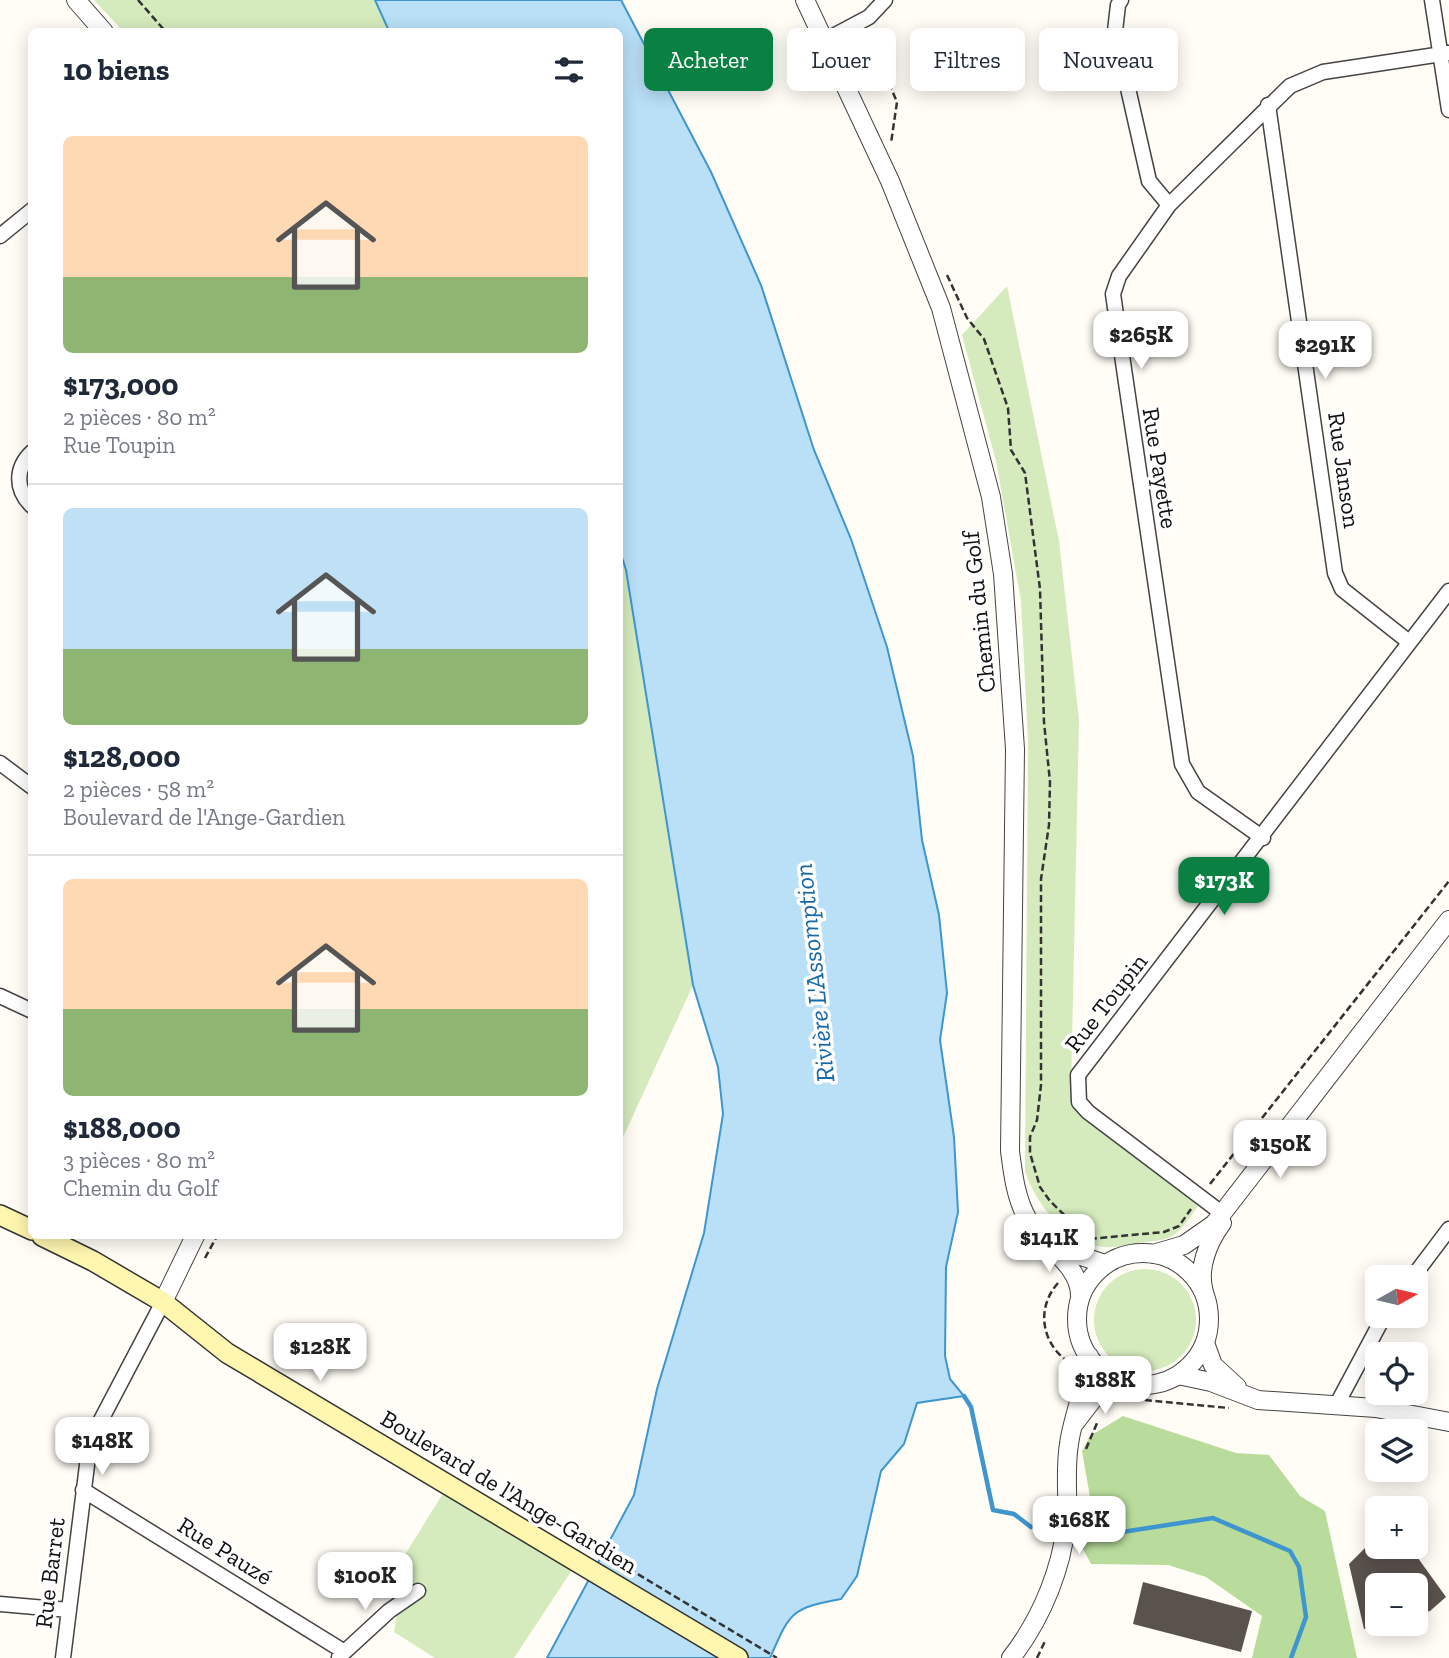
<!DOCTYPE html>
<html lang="fr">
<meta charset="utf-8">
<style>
:root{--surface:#fff;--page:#f2f2f3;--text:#1f2937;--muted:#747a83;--line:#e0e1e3;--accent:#0b8043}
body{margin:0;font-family:"Zilla Slab",serif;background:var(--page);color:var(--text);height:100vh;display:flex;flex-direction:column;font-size:26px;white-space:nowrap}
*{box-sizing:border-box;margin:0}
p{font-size:23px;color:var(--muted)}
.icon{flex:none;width:38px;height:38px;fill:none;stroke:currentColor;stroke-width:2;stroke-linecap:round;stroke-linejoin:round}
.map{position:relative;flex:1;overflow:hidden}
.sheet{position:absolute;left:28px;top:28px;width:595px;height:1211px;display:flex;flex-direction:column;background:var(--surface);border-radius:10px;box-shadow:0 4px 18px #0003}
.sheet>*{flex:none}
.guide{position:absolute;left:644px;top:28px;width:665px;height:63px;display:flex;gap:14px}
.needle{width:46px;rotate:82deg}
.fabs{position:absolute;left:1365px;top:1265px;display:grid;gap:14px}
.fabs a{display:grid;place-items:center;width:63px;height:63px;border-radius:10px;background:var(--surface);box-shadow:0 4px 18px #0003;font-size:35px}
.price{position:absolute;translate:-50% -60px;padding:0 16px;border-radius:14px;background:#fff;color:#222;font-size:23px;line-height:46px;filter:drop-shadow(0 2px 4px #0008)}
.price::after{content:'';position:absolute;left:50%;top:42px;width:21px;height:16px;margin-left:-10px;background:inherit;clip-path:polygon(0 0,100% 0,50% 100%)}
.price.selected{background:var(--accent);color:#fff}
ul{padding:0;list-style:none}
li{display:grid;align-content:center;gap:14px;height:371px;padding:0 35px}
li+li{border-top:2px solid var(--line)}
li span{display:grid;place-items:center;height:217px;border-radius:10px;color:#555}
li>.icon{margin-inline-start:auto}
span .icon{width:126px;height:126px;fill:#fffc;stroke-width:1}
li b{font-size:30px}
h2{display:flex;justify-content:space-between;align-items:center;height:84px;padding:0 35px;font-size:30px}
.chip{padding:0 24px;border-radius:10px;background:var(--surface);box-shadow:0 4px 18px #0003;font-size:24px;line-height:63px}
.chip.selected{background:var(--accent);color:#fff}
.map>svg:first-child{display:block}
</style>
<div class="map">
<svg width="1449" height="1658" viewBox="0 0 1449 1658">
<rect width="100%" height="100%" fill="#fffdf5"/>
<path fill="#d5ebbd" d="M 94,0 L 375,0 L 389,31 L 123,31 Z
M 1007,286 L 1059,541 L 1079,720 L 1071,1090 L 1080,1111 L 1198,1206 C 1190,1217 1181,1233 1168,1238 C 1160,1241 1150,1241 1141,1243 C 1130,1245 1115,1248 1103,1247 C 1066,1242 1036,1205 1025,1171 L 1028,741 L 1021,601 L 996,461 L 962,335 Z
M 620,551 L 626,570 L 693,985 L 620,1144 Z
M1094 1320a51 51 0 1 1 102 0a51 51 0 1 1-102 0Z
M 447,1487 L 574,1567 L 514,1658 L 435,1658 L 394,1632 L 406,1553 Z"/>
<path fill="#b9dc9c" d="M 1123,1416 L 1236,1453 L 1269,1455 L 1300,1496 L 1325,1511 L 1357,1658 L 1252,1658 L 1262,1616 L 1206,1577 L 1168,1565 L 1091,1564 L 1082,1547 L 1092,1508 L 1082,1451 L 1090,1436 Z"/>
<path fill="#b9e0f7" stroke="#3f96cf" stroke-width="2" d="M 375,0 L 621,0 L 711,172 L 761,285 L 814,450 L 851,539 L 887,647 L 913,756 L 922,840 L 939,915 L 947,993 L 940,1040 L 954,1137 L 958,1212 L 946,1267 L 945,1356 L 950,1379 L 964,1396 L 917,1403 L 904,1444 L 881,1471 L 857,1576 L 841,1599 C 791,1608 790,1612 770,1658 L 547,1658 L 634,1495 L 657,1389 L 704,1233 L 723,1114 L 718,1067 L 693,985 L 626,570 L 620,551 L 620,32 L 389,31 Z"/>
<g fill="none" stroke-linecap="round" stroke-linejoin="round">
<path stroke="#3f96cf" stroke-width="4.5" d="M 964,1396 L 971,1407 L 993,1510 L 1014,1514 L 1031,1527
M 1096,1536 L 1213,1518 L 1290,1551 L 1299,1567 L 1306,1617 L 1291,1658"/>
</g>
<path fill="#5a524d" d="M 1377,1536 L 1377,1547 L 1410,1547 L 1446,1597 L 1430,1611 L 1416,1615 L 1416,1586 L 1377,1586 L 1377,1626 L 1364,1629 L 1349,1564 Z
M 1143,1582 L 1252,1611 L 1241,1652 L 1133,1624 Z"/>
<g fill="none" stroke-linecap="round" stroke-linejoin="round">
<g stroke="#444" stroke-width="17">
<path id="minor" d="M 1121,0 L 1118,5 L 1115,31 L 1149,181 L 1169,205
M 1432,0 L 1449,110
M 824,41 L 869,17 L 885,0
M 1268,105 L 1335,573 L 1342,589 L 1409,642
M 0,236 L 32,210
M 32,452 C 15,468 15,490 32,506
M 0,763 L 32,787
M 1263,838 L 1198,792 L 1182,764 L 1113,294 L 1119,276 L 1169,205 L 1290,86 L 1323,72 L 1449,53
M 0,996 L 32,1011
M 1223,1214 L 1088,1112 L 1079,1102 L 1078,1075 L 1449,591
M 1412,1278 L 1449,1229
M 1337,1404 L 1384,1316
M 83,1490 L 343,1651
M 0,1604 L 69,1610
M 339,1657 L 389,1611 L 418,1591
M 63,1658 L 90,1441 L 163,1302"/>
</g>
<g stroke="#444" stroke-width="20">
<path id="tertiary" d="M 76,0 L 104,32
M 805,0 L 890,181 L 941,308 L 991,497 L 1003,574 L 1015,749 L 1010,1151 C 1013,1175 1016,1199 1028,1220 C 1042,1244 1081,1266 1080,1296
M 1054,1247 L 1105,1264
M1077 1319a66 66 0 1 1 132 0a66 66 0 1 1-132 0Z
M 1153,1254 L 1184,1245 L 1214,1224 L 1449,920
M 1204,1292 C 1197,1269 1208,1242 1222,1223
M 163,1302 L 195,1236
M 1205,1343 L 1213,1365 L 1237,1387
M 1178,1375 L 1211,1382 L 1258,1400 L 1376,1408 L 1449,1422
M 1074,1424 L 1094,1398 L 1120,1381
M 1011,1658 C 1042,1618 1064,1565 1067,1514 C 1068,1491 1065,1468 1069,1444 C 1073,1415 1087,1384 1089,1356"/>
</g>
<g stroke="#333" stroke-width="22">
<path id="secondary" d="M 0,1215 L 32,1230
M 42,1236 L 93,1261 L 163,1302 L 227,1353 L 738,1658"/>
</g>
<path stroke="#333" stroke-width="2.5" stroke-dasharray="7 3.5" stroke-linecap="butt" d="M 138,0 L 166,32
M 868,35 L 897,102 L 891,143
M 947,275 L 967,318 L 984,339 L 1008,408 L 1011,450 L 1025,473 L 1040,589 L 1044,722 L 1050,782 L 1049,825 L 1041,879 L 1041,1085 L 1037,1120 L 1030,1137 L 1030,1153 L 1040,1187 L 1050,1201 L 1089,1239 L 1164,1232 L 1179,1226 L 1191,1209
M 1210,1184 L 1449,881
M 205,1258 L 217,1236
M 1058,1283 C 1035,1309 1042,1345 1070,1363
M 1124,1398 L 1229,1408
M 1086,1449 L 1097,1423
M 548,1520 L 777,1658
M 1037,1658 L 1046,1639"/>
<use href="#minor" stroke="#fff" stroke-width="14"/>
<use href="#tertiary" stroke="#fff" stroke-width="18"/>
<use href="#secondary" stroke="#fff6b0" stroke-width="19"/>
</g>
<g text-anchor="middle" stroke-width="7" stroke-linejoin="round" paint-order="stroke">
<g font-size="24" fill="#111" stroke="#fff">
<text transform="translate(1160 468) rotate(81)" y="8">Rue Payette</text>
<text transform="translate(1344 470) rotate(82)" y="8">Rue Janson</text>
<text transform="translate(979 612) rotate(-96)" y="8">Chemin du Golf</text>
<text transform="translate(1106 1003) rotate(-52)" y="8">Rue Toupin</text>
<text transform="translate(509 1492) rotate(31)" y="8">Boulevard de l'Ange-Gardien</text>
<text transform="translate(225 1551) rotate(32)" y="8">Rue Pauzé</text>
<text transform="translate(50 1573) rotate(-83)" y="8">Rue Barret</text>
</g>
<g font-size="26" font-style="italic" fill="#1768a6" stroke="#fff">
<text transform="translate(814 973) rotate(-96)" y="9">Rivière L'Assomption</text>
</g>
</g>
</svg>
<div class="fabs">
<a><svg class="needle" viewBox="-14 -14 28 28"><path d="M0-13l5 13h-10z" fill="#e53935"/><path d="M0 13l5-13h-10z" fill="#747a83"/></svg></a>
<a><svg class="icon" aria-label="locate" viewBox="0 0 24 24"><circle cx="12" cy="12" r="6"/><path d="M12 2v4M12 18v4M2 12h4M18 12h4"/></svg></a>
<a><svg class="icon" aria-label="layers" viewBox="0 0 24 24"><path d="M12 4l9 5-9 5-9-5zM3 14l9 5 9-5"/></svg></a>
<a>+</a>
<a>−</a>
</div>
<b class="price" style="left:1141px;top:371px">$265K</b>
<b class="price" style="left:1325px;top:381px">$291K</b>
<b class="price selected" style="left:1224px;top:917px">$173K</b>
<b class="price" style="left:1280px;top:1180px">$150K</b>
<b class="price" style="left:1049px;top:1274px">$141K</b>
<b class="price" style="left:320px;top:1383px">$128K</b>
<b class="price" style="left:1105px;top:1416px">$188K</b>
<b class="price" style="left:102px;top:1477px">$148K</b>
<b class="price" style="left:1079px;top:1556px">$168K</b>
<b class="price" style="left:365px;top:1612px">$100K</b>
<div class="guide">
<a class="chip selected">Acheter</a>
<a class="chip">Louer</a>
<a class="chip">Filtres</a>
<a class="chip">Nouveau</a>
</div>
<section class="sheet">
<h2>10 biens<svg class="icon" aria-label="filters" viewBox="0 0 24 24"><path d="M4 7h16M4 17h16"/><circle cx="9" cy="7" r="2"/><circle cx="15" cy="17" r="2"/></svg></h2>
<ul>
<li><span style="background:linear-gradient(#ffd9b3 65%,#8fb573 0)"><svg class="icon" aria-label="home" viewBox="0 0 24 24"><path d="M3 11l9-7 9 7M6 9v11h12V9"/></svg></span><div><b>$173,000</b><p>2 pièces · 80 m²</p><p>Rue Toupin</p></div></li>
<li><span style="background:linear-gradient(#bfe0f5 65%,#8fb573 0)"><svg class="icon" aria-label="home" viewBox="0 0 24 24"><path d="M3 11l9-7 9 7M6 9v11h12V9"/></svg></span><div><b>$128,000</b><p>2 pièces · 58 m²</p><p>Boulevard de l'Ange-Gardien</p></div></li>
<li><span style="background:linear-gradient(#ffd9b3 60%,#8fb573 0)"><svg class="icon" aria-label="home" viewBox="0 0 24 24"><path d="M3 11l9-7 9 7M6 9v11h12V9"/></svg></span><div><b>$188,000</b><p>3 pièces · 80 m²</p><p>Chemin du Golf</p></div></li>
</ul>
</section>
</div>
